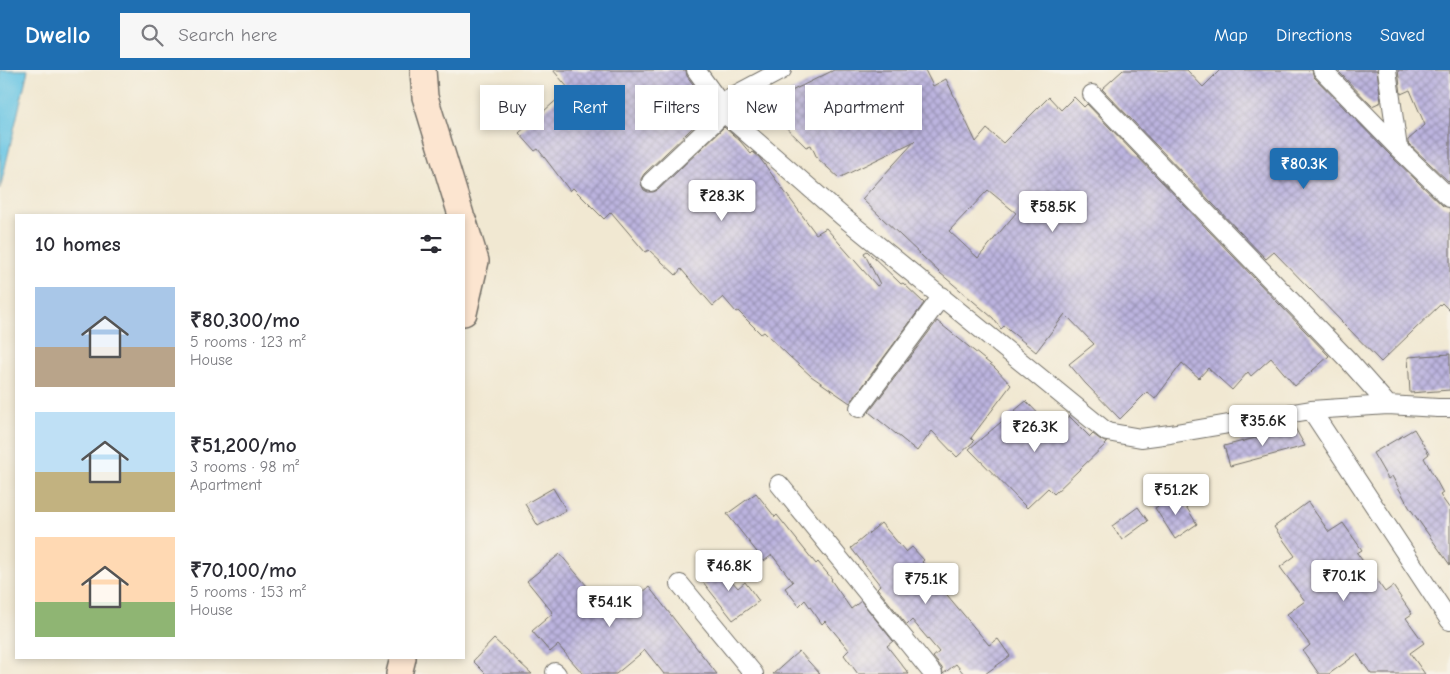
<!DOCTYPE html>
<meta charset="utf-8">
<style>
:root{--surface:#fff;--page:#f7f7f7;--text:#2b2b33;--muted:#7c7c81;--accent:#1f6fb2}
body{margin:0;font-family:"Comic Neue",sans-serif;background:var(--page);color:var(--text);height:100vh;display:flex;flex-direction:column;font-size:19px;white-space:nowrap}
*{box-sizing:border-box;margin:0}
p{font-size:16px;color:var(--muted)}
.icon{flex:none;width:28px;height:28px;fill:none;stroke:currentColor;stroke-width:2;stroke-linecap:round;stroke-linejoin:round}
.map{position:relative;flex:1;overflow:hidden}
.drawer{position:absolute;left:15px;top:144px;width:450px;height:445px;display:flex;flex-direction:column;background:var(--surface);border-radius:0px;box-shadow:0 2px 8px #0003}
.drawer>*{flex:none}
.banner{position:absolute;left:480px;top:15px;width:475px;height:45px;display:flex;gap:10px}
.price{position:absolute;translate:-50% -42px;padding:0 11px;border-radius:5px;background:#fff;color:#222;font-size:16px;line-height:32px;filter:drop-shadow(0 1px 2px #0008)}
.price::after{content:'';position:absolute;left:50%;top:30px;width:15px;height:11px;margin-left:-8px;background:inherit;clip-path:polygon(0 0,100% 0,50% 100%)}
.price.selected{background:var(--accent);color:#fff}
ul{padding:0;list-style:none}
li{display:flex;align-items:center;gap:15px;height:125px;padding:0 20px}
li span{display:grid;place-items:center;flex:none;width:140px;height:100px;border-radius:0px;color:#555}
li>.icon{margin-inline-start:auto}
span .icon{width:60px;height:60px;fill:#fffc;stroke-width:1}
li b{font-size:21px}
h2{display:flex;justify-content:space-between;align-items:center;height:60px;padding:0 20px;font-size:21px}
.pill{padding:0 18px;border-radius:0px;background:var(--surface);box-shadow:0 2px 8px #0003;font-size:18px;line-height:45px}
.pill.selected{background:var(--accent);color:#fff}
header{display:flex;align-items:center;gap:30px;box-sizing:border-box;height:70px;padding:0 25px;background:var(--accent);color:#fff}
header strong{font-size:24px}
nav{display:flex;gap:28px;margin-inline-start:auto;font-size:18px}
.search{width:350px;height:45px;background:var(--page);display:flex;align-items:center;gap:12px;box-sizing:border-box;padding:0 18px;border-radius:0px;color:var(--muted);font-size:19px}
.map>svg:first-child{display:block}
</style>
<header>
<strong>Dwello</strong>
<div class="search"><svg class="icon" aria-label="search" viewBox="0 0 24 24"><circle cx="10" cy="10" r="6"/><path d="M15 15l6 6"/></svg>Search here</div>
<nav><a>Map</a><a>Directions</a><a>Saved</a></nav>
</header>
<div class="map">
<svg width="1450" height="604" viewBox="0 0 1450 604">
<defs>
<pattern id="building-cross-hatch" width="8" height="8" patternUnits="userSpaceOnUse" patternTransform="scale(1.25)"><rect width="8" height="8" fill="#bcb4df"/><path d="M0 0l8 8M0 8l8-8" fill="none" stroke="#9993b5"/></pattern>
</defs>
<rect width="100%" height="100%" fill="#f7f3e8"/>
<filter id="ink" filterUnits="userSpaceOnUse"><feTurbulence type="fractalNoise" baseFrequency=".02" numOctaves="2"/><feDisplacementMap in="SourceGraphic" scale="10" xChannelSelector="R" yChannelSelector="G"/><feConvolveMatrix kernelMatrix="1 2 1 2 8 2 1 2 1" color-interpolation-filters="sRGB"/></filter>
<filter id="wash" filterUnits="userSpaceOnUse"><feTurbulence type="fractalNoise" baseFrequency=".0096" numOctaves="4" result="noise"/><feDisplacementMap in="SourceGraphic" scale="20" xChannelSelector="R" yChannelSelector="G"/><feGaussianBlur stdDeviation="1.12" result="paint"/><feColorMatrix in="noise" values="0 0 0 0 0 0 0 0 0 0 0 0 0 0 0 0 0 1.4 0 .05"/><feComposite in="paint" operator="in"/></filter>
<g filter="url(#wash)">
<rect width="100%" height="100%" fill="#f1e8d2"/>
<path fill="#66c5e4" stroke="#487888" d="M 0,0 L 28,0 L 0,119 Z"/>
<g id="blocks">
<path fill="url(#building-cross-hatch)" fill-rule="evenodd" d="M 553,0 L 686,0 L 687,6 L 698,21 L 691,26 L 708,43 L 644,104 L 641,109 L 641,114 L 644,120 L 648,122 L 653,122 L 658,120 L 724,57 L 740,71 L 751,84 L 753,82 L 759,87 L 816,164 L 826,158 L 877,216 L 880,214 L 864,183 L 867,181 L 901,214 L 903,213 L 924,233 L 850,333 L 811,306 L 789,286 L 764,262 L 761,264 L 738,241 L 736,242 L 723,227 L 713,236 L 681,199 L 676,205 L 649,180 L 645,182 L 611,142 L 604,149 L 573,118 L 570,121 L 538,79 L 535,81 L 519,63 L 569,19 Z
M 834,0 L 925,0 L 933,16 L 946,9 L 976,72 L 987,59 L 1003,73 L 1049,27 L 1061,40 L 1074,27 L 1084,37 L 1087,34 L 1329,286 L 1295,316 L 1271,288 L 1251,306 L 1248,302 L 1232,320 L 1208,298 L 1199,308 L 1182,293 L 1155,329 L 1147,322 L 1120,349 L 1085,313 L 1069,294 L 1094,274 L 1065,244 L 1036,282 L 1004,256 L 1001,259 L 993,248 L 940,203 L 862,129 L 915,71 L 839,108 L 817,88 L 811,75 L 806,77 L 763,35 ZM 988,120 L 1016,143 L 978,188 L 949,161 Z
M 1123,0 L 1187,0 L 1203,17 L 1220,0 L 1312,0 L 1314,7 L 1390,85 L 1443,136 L 1450,138 L 1450,241 L 1442,233 L 1381,292 L 1274,182 L 1266,189 L 1102,19 Z
M 1337,0 L 1377,0 L 1381,32 L 1372,36 Z
M 1398,0 L 1450,0 L 1450,113 L 1408,73 L 1408,70 L 1425,55 L 1410,20 L 1401,24 Z
M 937,251 L 995,298 L 1011,315 L 971,368 L 974,371 L 957,387 L 932,361 L 917,381 L 869,342 Z
M 1450,284 L 1450,320 L 1410,323 L 1408,287 Z
M 1026,331 L 1054,360 L 1069,346 L 1090,367 L 1093,364 L 1101,370 L 1107,373 L 1054,424 L 1048,418 L 1027,438 L 969,379 Z
M 1295,358 L 1305,376 L 1230,396 L 1224,376 Z
M 1414,359 L 1429,384 L 1424,388 L 1443,423 L 1440,425 L 1450,439 L 1450,495 L 1409,437 L 1392,406 L 1388,409 L 1373,383 Z
M 553,418 L 566,440 L 538,456 L 525,434 Z
M 756,423 L 775,447 L 777,445 L 816,494 L 818,492 L 832,509 L 831,510 L 851,539 L 861,531 L 893,571 L 887,576 L 909,604 L 858,604 L 844,585 L 849,580 L 825,551 L 822,554 L 805,530 L 799,536 L 785,518 L 793,512 L 772,485 L 764,491 L 727,444 Z
M 1178,424 L 1197,454 L 1175,469 L 1155,438 Z
M 1308,432 L 1329,462 L 1343,453 L 1362,480 L 1357,483 L 1385,522 L 1393,516 L 1412,544 L 1406,548 L 1424,573 L 1410,583 L 1425,604 L 1371,604 L 1357,584 L 1329,604 L 1319,604 L 1303,581 L 1310,575 L 1287,544 L 1305,531 L 1280,497 L 1295,486 L 1274,457 Z
M 1138,437 L 1148,451 L 1122,470 L 1112,456 Z
M 881,453 L 906,482 L 912,477 L 924,490 L 922,492 L 933,506 L 932,507 L 989,575 L 998,569 L 1010,586 L 985,604 L 964,604 L 956,594 L 943,604 L 942,598 L 933,587 L 939,582 L 912,550 L 907,555 L 877,518 L 880,515 L 851,478 Z
M 560,484 L 587,516 L 584,519 L 610,550 L 649,517 L 717,604 L 664,604 L 645,580 L 616,604 L 583,604 L 558,575 L 550,582 L 532,561 L 553,543 L 527,511 Z
M 716,493 L 738,518 L 745,512 L 759,531 L 733,550 L 699,507 Z
M 494,569 L 532,604 L 486,604 L 473,591 Z
M 799,581 L 820,604 L 773,604 Z"/>
</g>
</g>
<g filter="url(#ink)">
<use href="#blocks" fill-opacity="0" stroke="#706d65" stroke-width="1"/>
<g fill="none" stroke-linecap="round" stroke-linejoin="round">
<g stroke="#706d65" stroke-width="20">
<path id="street" d="M 696,0 L 720,33 L 724,43 L 842,146 L 1107,362 L 1141,368 L 1170,364 L 1311,340 L 1388,335 L 1438,338 L 1450,338
M 1322,0 L 1398,78 L 1450,128
M 1387,0 L 1398,78
M 1092,24 L 1349,291 L 1388,335
M 720,33 L 782,0
M 651,112 L 724,43
M 859,338 L 942,226
M 1311,340 L 1450,551
M 779,414 L 933,604
M 680,514 L 754,604
M 555,602 L 557,604"/>
</g>
<g stroke="#706d65" stroke-width="28">
<path id="secondary" d="M 423,0 L 425,27 L 461,145
M 464,152 L 476,191 L 464,243
M 399,604 L 403,588"/>
</g>
<use href="#street" stroke="#fff" stroke-width="18"/>
<use href="#secondary" stroke="#fce5d0" stroke-width="25"/>
</g>
</g>
</svg>
<b class="price selected" style="left:1304px;top:120px">₹80.3K</b>
<b class="price" style="left:722px;top:152px">₹28.3K</b>
<b class="price" style="left:1053px;top:163px">₹58.5K</b>
<b class="price" style="left:1263px;top:377px">₹35.6K</b>
<b class="price" style="left:1035px;top:383px">₹26.3K</b>
<b class="price" style="left:1176px;top:446px">₹51.2K</b>
<b class="price" style="left:729px;top:522px">₹46.8K</b>
<b class="price" style="left:1344px;top:532px">₹70.1K</b>
<b class="price" style="left:926px;top:535px">₹75.1K</b>
<b class="price" style="left:610px;top:558px">₹54.1K</b>
<div class="banner">
<a class="pill">Buy</a>
<a class="pill selected">Rent</a>
<a class="pill">Filters</a>
<a class="pill">New</a>
<a class="pill">Apartment</a>
</div>
<section class="drawer">
<h2>10 homes<svg class="icon" aria-label="filters" viewBox="0 0 24 24"><path d="M4 7h16M4 17h16"/><circle cx="9" cy="7" r="2"/><circle cx="15" cy="17" r="2"/></svg></h2>
<ul>
<li><span style="background:linear-gradient(#a9c7e8 60%,#b9a48a 0)"><svg class="icon" aria-label="home" viewBox="0 0 24 24"><path d="M3 11l9-7 9 7M6 9v11h12V9"/></svg></span><div><b>₹80,300/mo</b><p>5 rooms · 123 m²</p><p>House</p></div></li>
<li><span style="background:linear-gradient(#bfe0f5 60%,#c2b280 0)"><svg class="icon" aria-label="home" viewBox="0 0 24 24"><path d="M3 11l9-7 9 7M6 9v11h12V9"/></svg></span><div><b>₹51,200/mo</b><p>3 rooms · 98 m²</p><p>Apartment</p></div></li>
<li><span style="background:linear-gradient(#ffd9b3 65%,#8fb573 0)"><svg class="icon" aria-label="home" viewBox="0 0 24 24"><path d="M3 11l9-7 9 7M6 9v11h12V9"/></svg></span><div><b>₹70,100/mo</b><p>5 rooms · 153 m²</p><p>House</p></div></li>
</ul>
</section>
</div>
